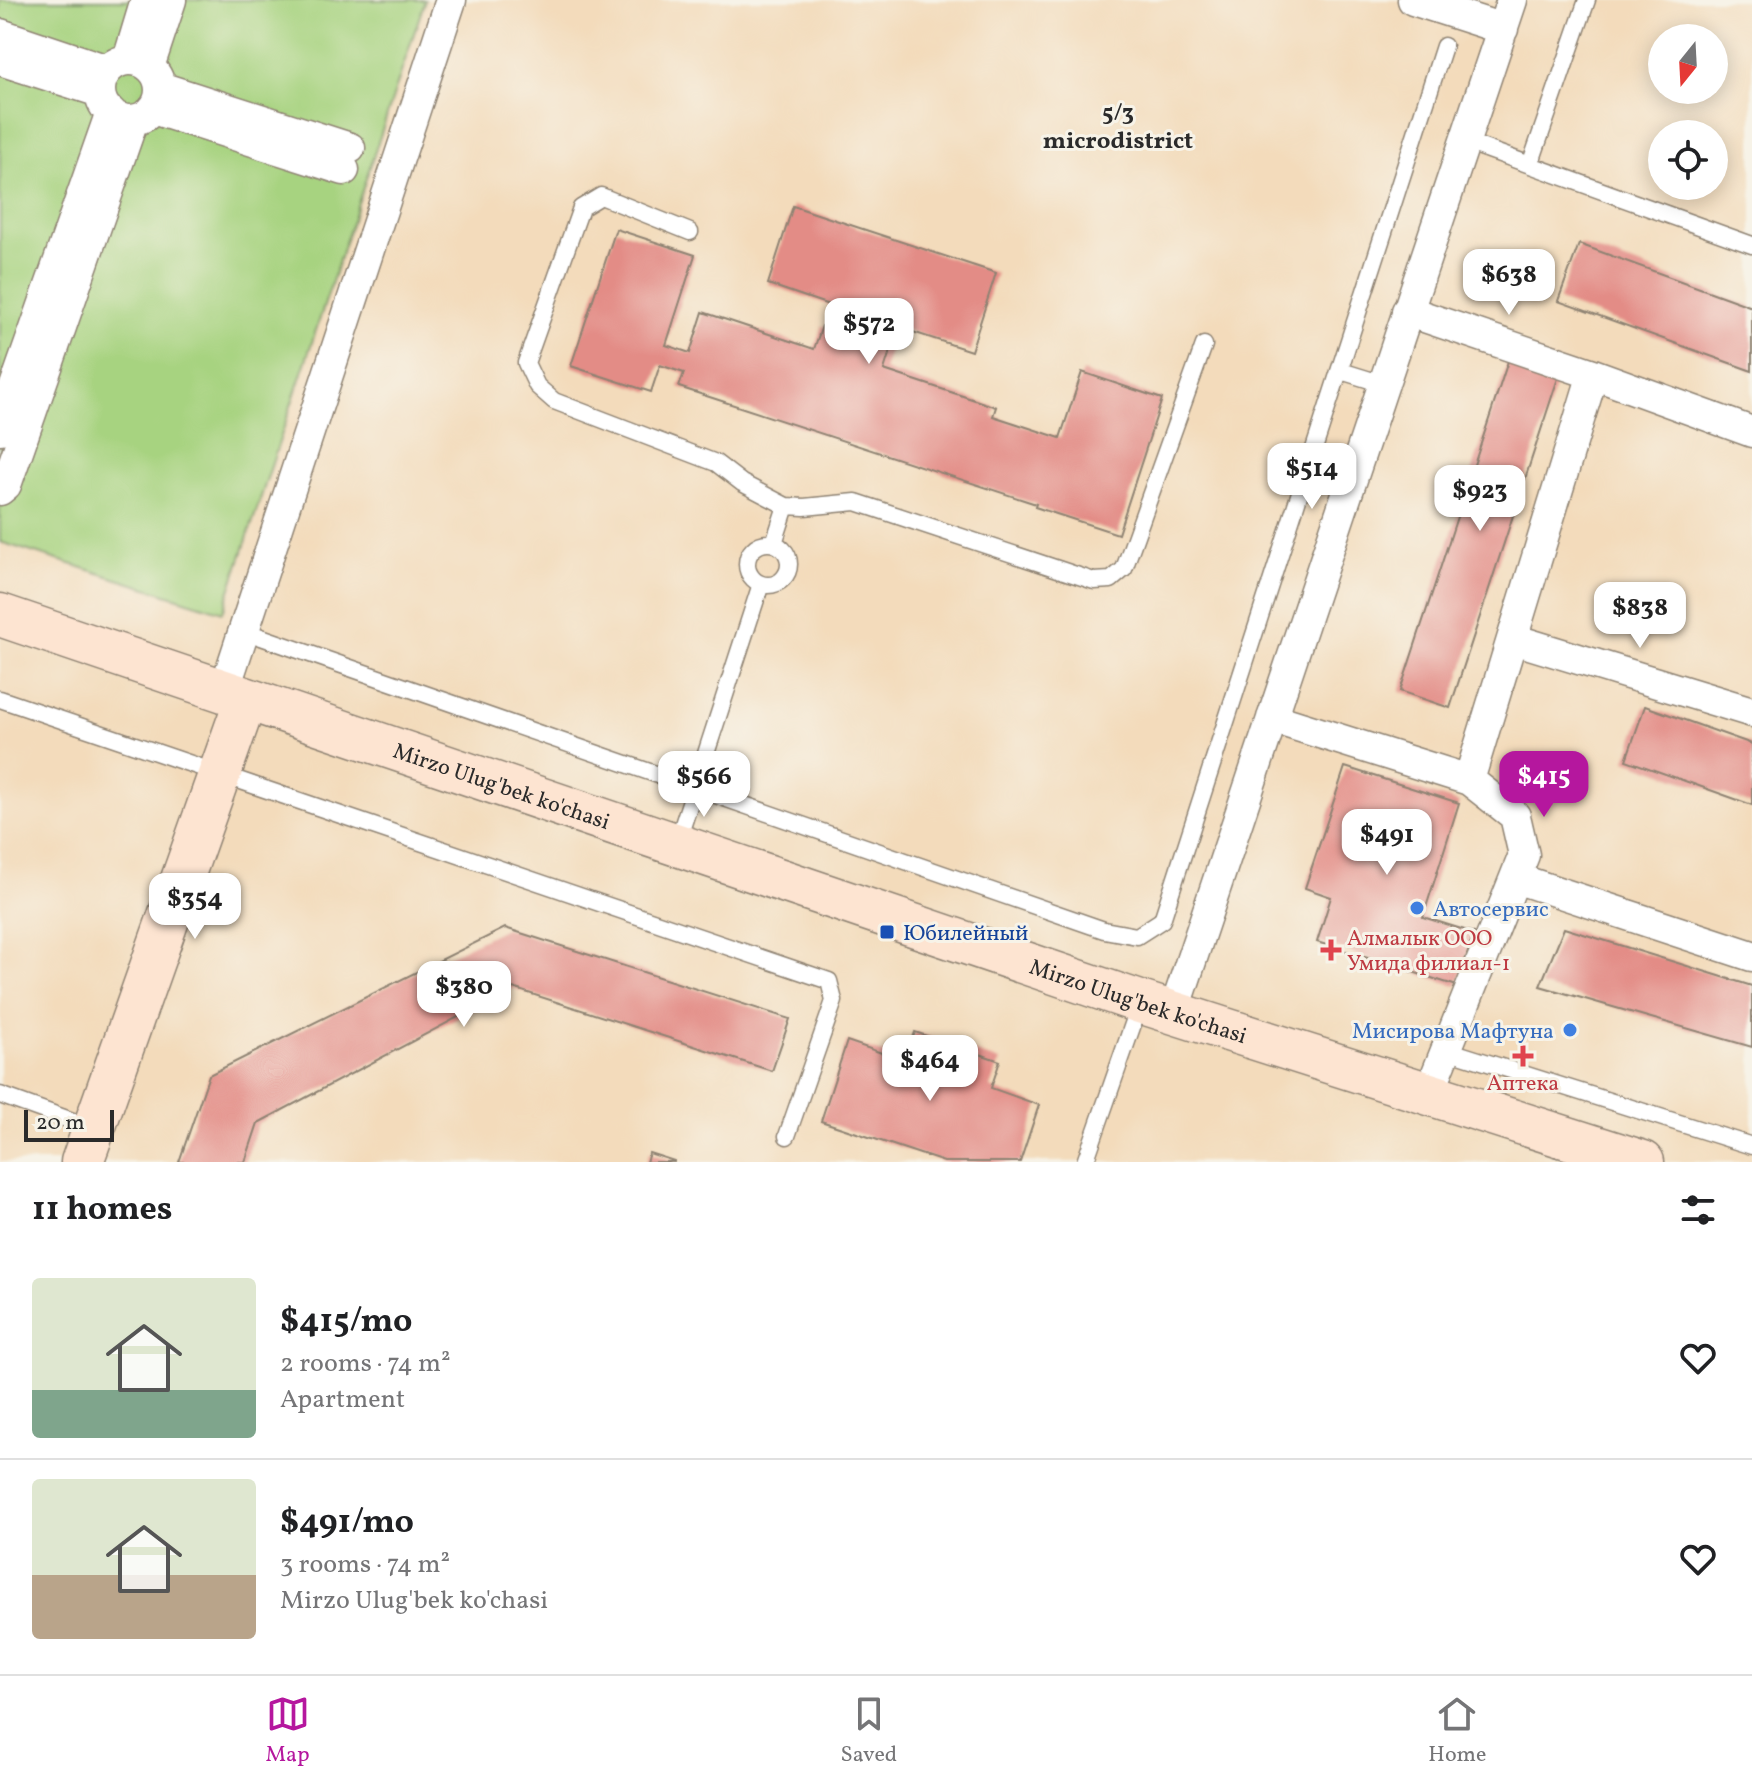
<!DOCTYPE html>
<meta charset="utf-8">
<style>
:root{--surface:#fff;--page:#f2f2f2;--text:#202124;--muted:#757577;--line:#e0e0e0;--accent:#b5179e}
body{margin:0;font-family:Vollkorn,serif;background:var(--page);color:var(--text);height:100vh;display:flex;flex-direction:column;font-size:30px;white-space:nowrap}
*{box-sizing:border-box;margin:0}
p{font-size:26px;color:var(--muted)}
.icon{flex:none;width:44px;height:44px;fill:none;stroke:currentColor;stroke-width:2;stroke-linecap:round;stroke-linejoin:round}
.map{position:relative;height:1162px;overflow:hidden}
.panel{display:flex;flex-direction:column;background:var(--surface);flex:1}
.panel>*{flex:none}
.needle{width:52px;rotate:198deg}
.controls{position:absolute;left:1648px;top:24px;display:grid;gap:16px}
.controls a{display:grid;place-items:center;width:80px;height:80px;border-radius:50%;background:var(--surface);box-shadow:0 4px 20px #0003;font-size:40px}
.scale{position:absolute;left:24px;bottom:20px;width:90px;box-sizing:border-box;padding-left:8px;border:4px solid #2b2b2b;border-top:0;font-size:22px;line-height:28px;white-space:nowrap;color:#2b2b2b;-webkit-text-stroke:6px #f7f3e8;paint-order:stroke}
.price{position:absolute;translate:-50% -68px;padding:0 18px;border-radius:16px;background:#fff;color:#222;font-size:26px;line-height:52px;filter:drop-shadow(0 2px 4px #0008)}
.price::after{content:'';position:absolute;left:50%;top:48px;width:24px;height:18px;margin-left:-12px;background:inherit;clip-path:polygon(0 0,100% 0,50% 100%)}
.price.current{background:var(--accent);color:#fff}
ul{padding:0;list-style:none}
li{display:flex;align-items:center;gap:24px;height:200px;padding:0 32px}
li+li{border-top:2px solid var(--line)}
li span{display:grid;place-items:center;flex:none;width:224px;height:160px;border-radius:8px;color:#555}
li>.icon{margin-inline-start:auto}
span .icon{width:96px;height:96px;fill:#fffc;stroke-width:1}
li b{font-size:34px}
h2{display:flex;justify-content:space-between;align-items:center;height:96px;padding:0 32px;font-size:34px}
.dock{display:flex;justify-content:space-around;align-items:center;height:112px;border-top:2px solid var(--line);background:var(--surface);font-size:22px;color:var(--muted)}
.dock a{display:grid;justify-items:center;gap:4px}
.dock .current{color:var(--accent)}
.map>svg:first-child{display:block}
</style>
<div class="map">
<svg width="1752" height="1162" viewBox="0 0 1752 1162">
<rect width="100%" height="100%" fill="#f7f3e8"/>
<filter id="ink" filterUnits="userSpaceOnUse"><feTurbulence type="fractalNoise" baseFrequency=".0125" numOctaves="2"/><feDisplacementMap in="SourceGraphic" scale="16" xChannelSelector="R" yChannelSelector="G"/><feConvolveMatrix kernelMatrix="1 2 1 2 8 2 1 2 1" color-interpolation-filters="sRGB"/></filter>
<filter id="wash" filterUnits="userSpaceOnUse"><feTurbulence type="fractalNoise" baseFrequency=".006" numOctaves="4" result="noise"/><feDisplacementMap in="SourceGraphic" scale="32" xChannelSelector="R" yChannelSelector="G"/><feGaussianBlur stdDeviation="1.8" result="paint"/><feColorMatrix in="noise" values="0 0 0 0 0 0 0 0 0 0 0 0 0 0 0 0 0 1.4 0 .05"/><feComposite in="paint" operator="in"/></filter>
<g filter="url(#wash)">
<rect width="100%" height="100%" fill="#f3dbbb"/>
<path fill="#a7d380" stroke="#697f56" stroke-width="2" d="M 0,0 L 425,0 L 223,612 L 0,542 Z"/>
<g id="blocks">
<path fill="#e38c86" d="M 793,206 L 996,273 L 971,351 L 870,318 L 864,339 L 891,348 L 884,370 L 996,407 L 993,416 L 1060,438 L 1082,372 L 1162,399 L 1118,534 L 1035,507 L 1036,504 L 679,387 L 684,373 L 660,365 L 651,392 L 571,366 L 616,229 L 695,255 L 666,345 L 690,353 L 703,312 L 814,349 L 822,326 L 846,333 L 852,313 L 768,284 Z
M 1579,244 L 1752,307 L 1752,371 L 1558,301 Z
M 1509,358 L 1559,375 L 1450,708 L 1400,691 Z
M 1645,706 L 1752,744 L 1752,805 L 1626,760 Z
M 1345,767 L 1459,803 L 1423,917 L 1474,933 L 1457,986 L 1317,942 L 1331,897 L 1305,888 Z
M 505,928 L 790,1019 L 772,1071 L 513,988 L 258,1123 L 245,1162 L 179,1162 L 209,1075 Z
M 1564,928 L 1752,986 L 1752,1047 L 1540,986 Z
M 915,1032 L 1000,1061 L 991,1088 L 1039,1105 L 1020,1162 L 944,1162 L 821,1121 L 847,1041 L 905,1061 Z
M 649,1153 L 674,1161 L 674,1162 L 646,1162 Z"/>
</g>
</g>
<g filter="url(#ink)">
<use href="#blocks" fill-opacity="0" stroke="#8f8373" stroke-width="2"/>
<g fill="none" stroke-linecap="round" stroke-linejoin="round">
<g stroke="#8f8373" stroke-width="19">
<path id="lane" d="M 1464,141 L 1752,245
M 1530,165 L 1587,0
M 690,232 L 601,196 L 581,208 L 526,363 L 537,386 L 554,401 L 716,463 L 742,483 L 786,506 L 774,543
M 1341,371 L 1383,384
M 786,506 L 804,507 L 856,502 L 1094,581 L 1111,580 L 1124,569 L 1204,345
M747 564a21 21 0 1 1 42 0a21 21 0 1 1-42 0Z
M 244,631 L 1104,930 L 1137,936 L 1162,920 L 1444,46
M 0,699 L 829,981 L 834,1001 L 787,1136
M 677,843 L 761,584
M 1447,1050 L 1752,1146
M 0,1095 L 92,1128
M 1085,1162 L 1140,1004"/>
</g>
<g stroke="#8f8373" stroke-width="33">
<path id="street" d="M 1413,0 L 1503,29
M 0,34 L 107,70
M 0,60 L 100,92
M 128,60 L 146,0
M100 90a30 30 0 1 1 60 0a30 30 0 1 1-60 0Z
M 149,67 L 171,0
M 160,87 L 350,148
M 153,109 L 344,170
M 1407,311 L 1593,374
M 0,429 L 111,112
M 0,490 L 6,485 L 133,120
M 1513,639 L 1752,712
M 224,691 L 451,0
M 1272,718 L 1469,780 L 1515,816 L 1524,855 L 1429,1093
M 1469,780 L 1593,374 L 1752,432
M 1515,878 L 1752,956
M 1174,1012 L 1512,0"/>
</g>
<g stroke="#8f8373" stroke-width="45">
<g id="secondary">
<path id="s1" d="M 0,615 L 1140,1002 L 1643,1162"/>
<path d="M 82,1162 L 246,699"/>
</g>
</g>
<use href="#lane" stroke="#fff" stroke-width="16"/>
<use href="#street" stroke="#fff" stroke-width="30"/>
<use href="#secondary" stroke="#fde4d1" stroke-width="42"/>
</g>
</g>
<g fill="#3f7fe0" stroke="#f7f3e8" stroke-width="3">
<circle cx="1417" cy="908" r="8"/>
<circle cx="1570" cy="1030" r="8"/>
</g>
<rect fill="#1a4fb4" stroke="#f7f3e8" stroke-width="3" x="879" y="924" width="16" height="16" rx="4"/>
<g fill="#e0444e" stroke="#f7f3e8" stroke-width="3">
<path d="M1327 938h8v8h8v8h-8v8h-8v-8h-8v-8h8z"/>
<path d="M1519 1044h8v8h8v8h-8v8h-8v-8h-8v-8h8z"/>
</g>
<g text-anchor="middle" stroke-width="6" stroke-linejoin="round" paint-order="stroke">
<g font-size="22" fill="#2b2b2b" stroke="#f7f3e8">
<text dy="8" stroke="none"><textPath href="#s1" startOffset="530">Mirzo Ulug'bek ko'chasi</textPath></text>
<text dy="8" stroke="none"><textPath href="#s1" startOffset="1202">Mirzo Ulug'bek ko'chasi</textPath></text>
</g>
<g font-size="22" fill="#366cbe" stroke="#f7f3e8" text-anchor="start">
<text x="1433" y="916">Автосервис</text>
<text x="1554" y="1038" text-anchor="end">Мисирова Мафтуна</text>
</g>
<g font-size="22" fill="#164399" stroke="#f7f3e8" text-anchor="start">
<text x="903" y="940">Юбилейный</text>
</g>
<g font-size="22" fill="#be3a42" stroke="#f7f3e8" text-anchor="start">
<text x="1347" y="945">Алмалык ООО<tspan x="1347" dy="25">Умида филиал-1</tspan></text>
<text x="1523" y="1090" text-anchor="middle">Аптека</text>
</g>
<g font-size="24" font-weight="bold" fill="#2b2b2b" stroke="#f7f3e8">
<text x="1118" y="120">5/3<tspan x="1118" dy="28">microdistrict</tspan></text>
</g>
</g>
</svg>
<div class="controls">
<a><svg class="needle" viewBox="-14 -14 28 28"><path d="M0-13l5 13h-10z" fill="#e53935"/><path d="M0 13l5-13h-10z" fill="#757577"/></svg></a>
<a><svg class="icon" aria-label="locate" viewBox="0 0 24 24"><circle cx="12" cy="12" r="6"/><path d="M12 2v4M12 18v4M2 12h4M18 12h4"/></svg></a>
</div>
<div class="scale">20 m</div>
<b class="price" style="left:1509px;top:317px">$638</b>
<b class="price" style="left:869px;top:366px">$572</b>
<b class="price" style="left:1312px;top:511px">$514</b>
<b class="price" style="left:1480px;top:533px">$923</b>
<b class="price" style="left:1640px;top:650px">$838</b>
<b class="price" style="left:704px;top:819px">$566</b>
<b class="price current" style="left:1544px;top:819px">$415</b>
<b class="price" style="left:1387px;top:877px">$491</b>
<b class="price" style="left:195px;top:941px">$354</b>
<b class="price" style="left:464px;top:1029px">$380</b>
<b class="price" style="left:930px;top:1103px">$464</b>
</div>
<section class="panel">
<h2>11 homes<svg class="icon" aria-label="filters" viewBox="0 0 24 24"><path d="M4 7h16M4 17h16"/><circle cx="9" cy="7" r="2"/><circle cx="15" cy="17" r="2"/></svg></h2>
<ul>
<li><span style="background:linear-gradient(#dfe7d0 70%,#7fa58c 0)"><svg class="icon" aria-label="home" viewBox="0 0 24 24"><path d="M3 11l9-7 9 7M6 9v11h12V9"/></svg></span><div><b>$415/mo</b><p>2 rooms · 74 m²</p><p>Apartment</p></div><svg class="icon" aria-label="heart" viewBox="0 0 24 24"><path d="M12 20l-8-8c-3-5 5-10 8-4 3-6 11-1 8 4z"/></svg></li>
<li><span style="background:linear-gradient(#dfe7d0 60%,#b9a48a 0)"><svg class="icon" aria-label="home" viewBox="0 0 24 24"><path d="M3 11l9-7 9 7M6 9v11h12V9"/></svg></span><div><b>$491/mo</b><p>3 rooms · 74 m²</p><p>Mirzo Ulug'bek ko'chasi</p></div><svg class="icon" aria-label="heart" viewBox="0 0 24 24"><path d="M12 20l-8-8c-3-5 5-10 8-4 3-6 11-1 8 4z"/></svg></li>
</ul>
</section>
<nav class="dock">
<a class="current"><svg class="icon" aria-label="map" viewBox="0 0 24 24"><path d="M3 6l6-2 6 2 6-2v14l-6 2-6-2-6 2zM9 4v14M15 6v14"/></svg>Map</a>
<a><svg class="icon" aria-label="saved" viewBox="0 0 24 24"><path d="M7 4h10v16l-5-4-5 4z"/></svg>Saved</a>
<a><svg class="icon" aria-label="home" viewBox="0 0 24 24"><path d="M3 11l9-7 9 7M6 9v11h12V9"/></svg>Home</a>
</nav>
